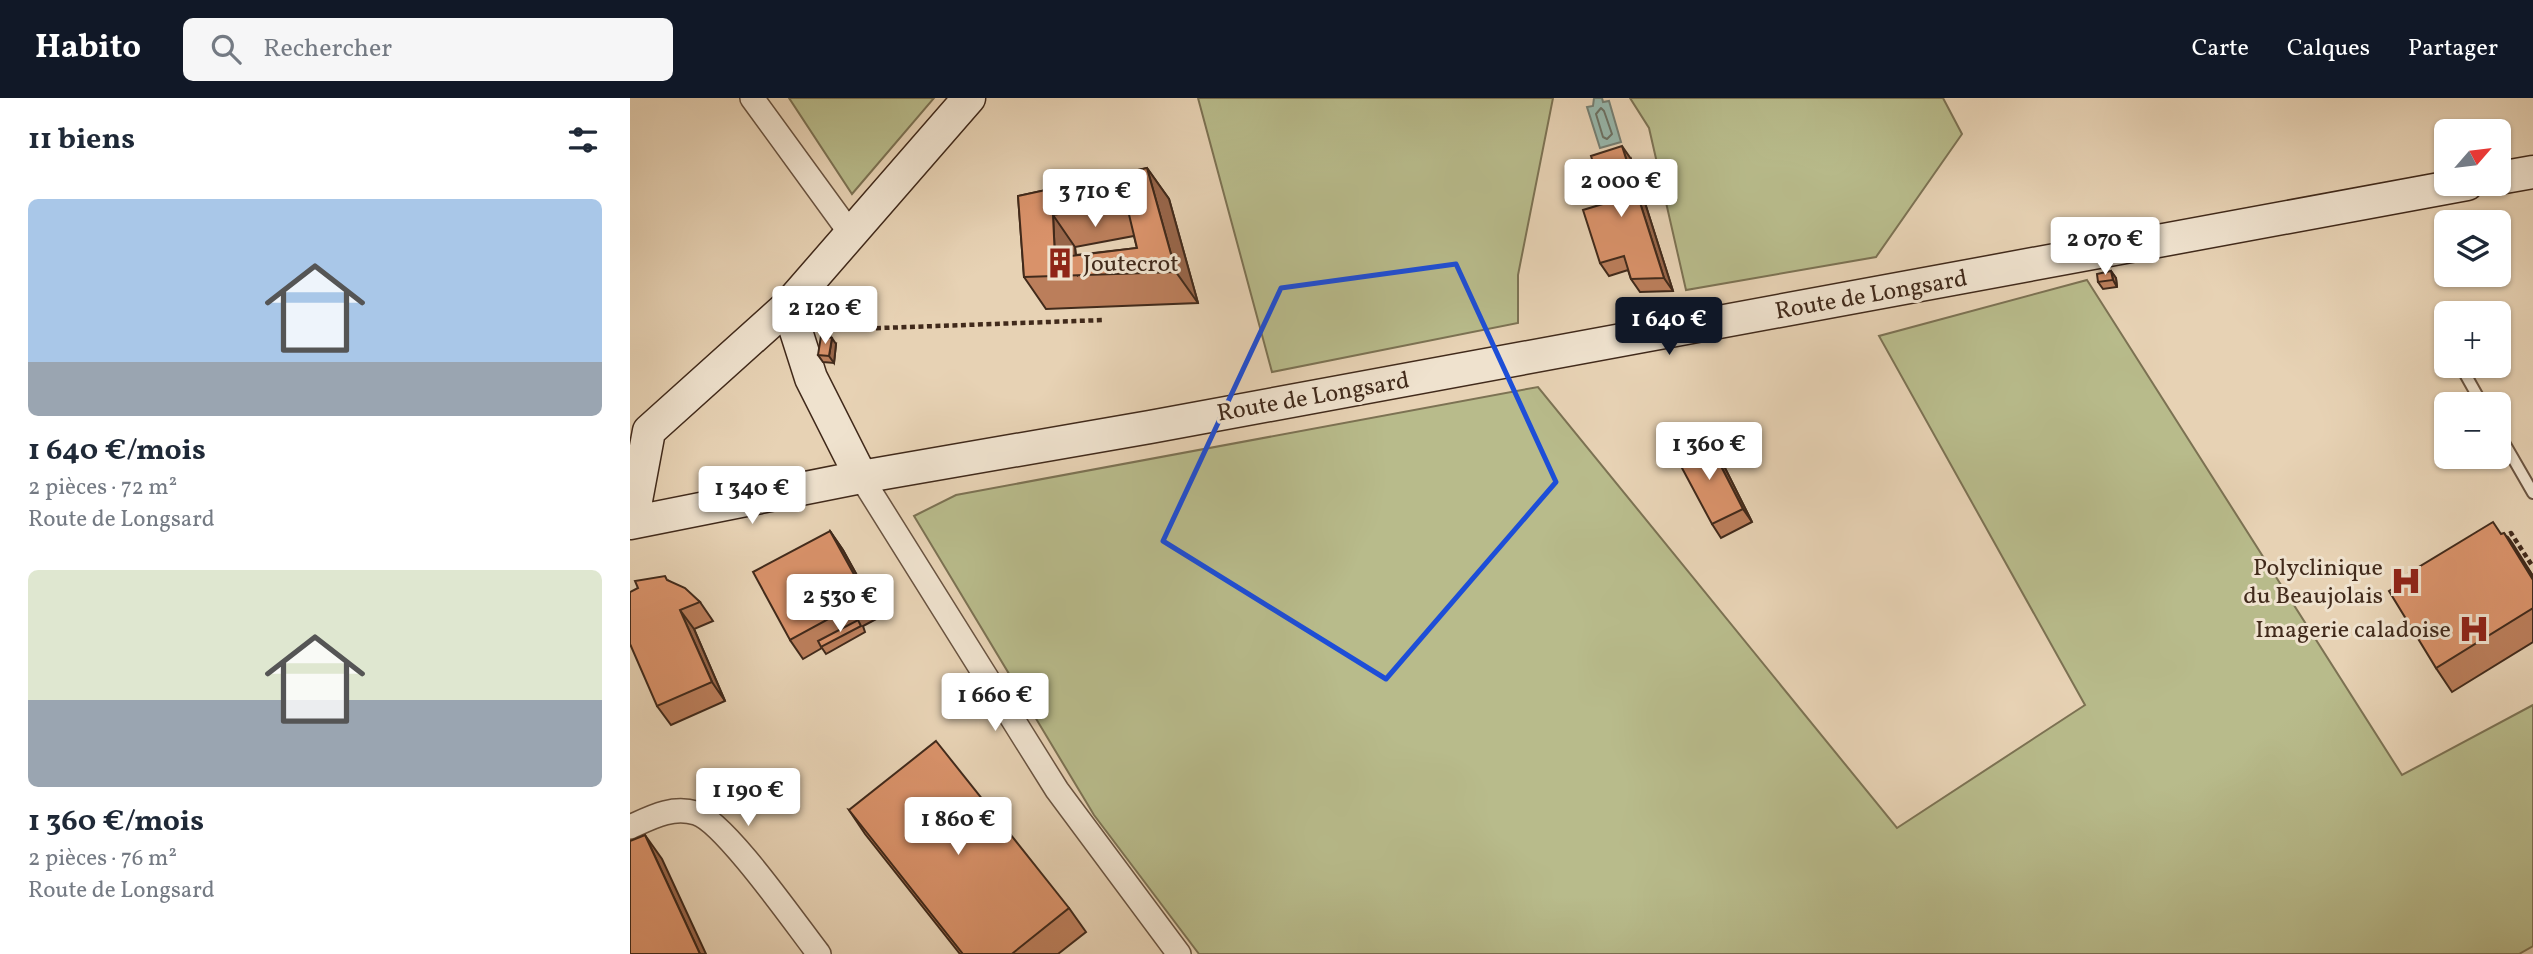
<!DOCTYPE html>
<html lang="fr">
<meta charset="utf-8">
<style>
:root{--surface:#fff;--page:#f6f6f7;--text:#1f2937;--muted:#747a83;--accent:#111827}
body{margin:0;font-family:Vollkorn,serif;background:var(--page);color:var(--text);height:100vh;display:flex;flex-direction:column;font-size:26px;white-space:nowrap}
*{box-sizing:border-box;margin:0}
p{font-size:23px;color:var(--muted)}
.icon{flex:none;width:38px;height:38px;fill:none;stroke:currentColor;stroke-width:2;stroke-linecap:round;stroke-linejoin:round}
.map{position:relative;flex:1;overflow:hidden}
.drawer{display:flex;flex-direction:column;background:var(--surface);width:630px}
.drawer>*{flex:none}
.needle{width:46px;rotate:62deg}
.tools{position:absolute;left:1804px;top:21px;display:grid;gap:14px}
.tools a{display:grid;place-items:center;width:77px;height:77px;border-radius:10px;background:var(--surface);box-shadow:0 2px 5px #0004;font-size:35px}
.price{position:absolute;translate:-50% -60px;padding:0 16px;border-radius:7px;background:#fff;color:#222;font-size:23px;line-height:46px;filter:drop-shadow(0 2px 4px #0008)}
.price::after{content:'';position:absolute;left:50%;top:42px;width:21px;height:16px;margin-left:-10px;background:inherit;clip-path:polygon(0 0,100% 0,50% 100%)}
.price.current{background:var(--accent);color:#fff}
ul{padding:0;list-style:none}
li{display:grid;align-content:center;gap:14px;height:371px;padding:0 28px}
li span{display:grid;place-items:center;height:217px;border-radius:10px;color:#555}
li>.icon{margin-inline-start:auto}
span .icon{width:126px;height:126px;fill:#fffc;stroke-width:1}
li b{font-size:30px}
h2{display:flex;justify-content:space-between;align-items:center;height:84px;padding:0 28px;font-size:30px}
header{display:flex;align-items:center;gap:42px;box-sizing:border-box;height:98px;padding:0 35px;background:var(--accent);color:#fff}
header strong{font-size:33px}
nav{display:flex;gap:38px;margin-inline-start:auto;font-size:24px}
.search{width:490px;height:63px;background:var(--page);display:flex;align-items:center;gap:18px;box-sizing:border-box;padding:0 24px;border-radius:10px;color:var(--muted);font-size:26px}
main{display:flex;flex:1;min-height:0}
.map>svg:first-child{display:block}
</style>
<header>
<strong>Habito</strong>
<div class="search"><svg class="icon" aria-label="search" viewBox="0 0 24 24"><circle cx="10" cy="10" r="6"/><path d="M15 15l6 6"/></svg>Rechercher</div>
<nav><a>Carte</a><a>Calques</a><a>Partager</a></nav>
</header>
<main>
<section class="drawer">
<h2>11 biens<svg class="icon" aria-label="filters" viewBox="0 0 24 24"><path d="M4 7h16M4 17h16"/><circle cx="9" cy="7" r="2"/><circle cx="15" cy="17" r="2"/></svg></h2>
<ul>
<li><span style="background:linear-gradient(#a9c7e8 75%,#9aa5b1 0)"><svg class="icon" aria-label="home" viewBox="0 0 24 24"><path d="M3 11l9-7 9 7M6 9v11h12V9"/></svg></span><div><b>1 640 €/mois</b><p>2 pièces · 72 m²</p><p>Route de Longsard</p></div></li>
<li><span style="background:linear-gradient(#dfe7d0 60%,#9aa5b1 0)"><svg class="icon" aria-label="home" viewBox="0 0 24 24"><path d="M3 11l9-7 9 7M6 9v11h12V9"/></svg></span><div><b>1 360 €/mois</b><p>2 pièces · 76 m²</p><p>Route de Longsard</p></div></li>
</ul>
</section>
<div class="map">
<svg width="1903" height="856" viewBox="0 0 1903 856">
<rect width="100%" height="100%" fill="#e7d2b4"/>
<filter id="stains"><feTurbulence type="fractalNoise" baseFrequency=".00286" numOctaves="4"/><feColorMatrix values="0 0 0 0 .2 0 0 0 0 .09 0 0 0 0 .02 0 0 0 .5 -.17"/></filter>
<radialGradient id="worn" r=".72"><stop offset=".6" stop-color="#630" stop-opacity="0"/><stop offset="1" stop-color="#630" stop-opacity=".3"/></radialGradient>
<path fill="#b8bb8b" stroke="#7c7253" stroke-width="2" d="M 159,0 L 304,0 L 222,96 Z
M 568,0 L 923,0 L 888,177 L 888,225 L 642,274 Z
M 1000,0 L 1313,0 L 1332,36 L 1246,159 L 1056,192 L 1019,30 Z
M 1457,182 L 1772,677 L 1903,607 L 1903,848 L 1889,856 L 569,856 L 464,717 L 284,418 L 326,397 L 908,289 L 1267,730 L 1455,607 L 1249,238 Z"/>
<path fill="#97b8ad" stroke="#757f73" stroke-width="2" d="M 964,0 L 972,0 L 973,4 L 979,3 L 991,44 L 970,50 L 957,9 L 963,8 Z"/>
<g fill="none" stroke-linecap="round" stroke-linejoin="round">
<path stroke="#6c7164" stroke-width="2" d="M 971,10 L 974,13 L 982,36 L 977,41 L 973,39 L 966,16 Z"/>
<g stroke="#6a5441" stroke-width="14">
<path id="lane" d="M 1834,274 L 1852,306
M 1869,336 L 1903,395"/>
</g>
<g stroke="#6a5441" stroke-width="26">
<path id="street" d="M 122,0 L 221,136
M 231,379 L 427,692 L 549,856
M 0,729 C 22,719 42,708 66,715 C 95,724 167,828 189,856"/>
</g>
<g stroke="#412a1b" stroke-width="35">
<path id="secondary" d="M 1869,80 L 1903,74
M 158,208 L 181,280 L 231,379
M 2,424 L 19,333 L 158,208 L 339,0
M 0,425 L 231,379 L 520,329 L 1837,86"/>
</g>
<path stroke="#412a1b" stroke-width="4.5" stroke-dasharray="5 3.5" stroke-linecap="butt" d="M 195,232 L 474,222
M 1872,440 L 1881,435 L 1903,469"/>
<use href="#lane" stroke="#efe2ce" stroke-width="10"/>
<use href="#street" stroke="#efe2ce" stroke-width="23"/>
<use href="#secondary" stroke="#efe2ce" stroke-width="32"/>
</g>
<path fill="#bb7e5b" stroke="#412a1b" stroke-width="2" fill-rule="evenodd" d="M 1001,61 L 1043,193 L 1010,194 L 1001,181 L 998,172 L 979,178 L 970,165 L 976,105 Z
M 517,70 L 539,101 L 568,205 L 416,211 L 394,179 L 388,98 ZM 504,138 L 507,150 L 446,157 L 445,149 Z
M 1481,173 L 1486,180 L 1487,189 L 1473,191 L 1468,184 Z
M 206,246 L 204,265 L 193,264 L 188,257 Z
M 1077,341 L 1087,354 L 1122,424 L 1091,440 L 1082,426 Z
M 200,433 L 213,452 L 250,519 L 233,528 L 235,534 L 196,556 L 192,550 L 173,561 L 160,542 Z
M 1872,436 L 1878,439 L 1883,446 L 1903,478 L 1903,544 L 1822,594 L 1806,570 L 1781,479 Z
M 39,483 L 70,504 L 83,523 L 64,531 L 95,603 L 41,627 L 27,608 Z
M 219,712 L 439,810 L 456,834 L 428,856 L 330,856 L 235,736 Z"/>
<path fill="#98664a" stroke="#412a1b" stroke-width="2" d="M 992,48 L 1001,61 L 1043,193 L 1034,180 Z
M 517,70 L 539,101 L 568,205 L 546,174 Z
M 423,117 L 445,149 L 447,177 L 425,160 Z
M 1481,173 L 1486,180 L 1487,189 L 1483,182 Z
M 202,240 L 206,246 L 204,265 L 199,258 Z
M 1077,341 L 1087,354 L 1122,424 L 1113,411 Z
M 200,433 L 213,452 L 250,519 L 237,500 Z
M 1874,435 L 1903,478 L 1903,482 Z
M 50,512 L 64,531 L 95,603 L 82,584 Z
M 15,737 L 32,761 L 76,856 L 70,856 Z"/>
<path fill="#d9926a" stroke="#412a1b" stroke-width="2" fill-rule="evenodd" d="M 992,48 L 1034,180 L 1001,181 L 994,158 L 970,165 L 953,112 L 976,105 L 961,58 Z
M 517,70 L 546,174 L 394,179 L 388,98 ZM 496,104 L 507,150 L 425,160 L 423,117 Z
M 1481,173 L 1483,182 L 1468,184 L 1467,176 Z
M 191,238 L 202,240 L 199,258 L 188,257 Z
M 1077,341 L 1113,411 L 1082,426 L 1045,357 Z
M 1863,424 L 1871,436 L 1874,435 L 1903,482 L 1903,510 L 1806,570 L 1759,493 L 1781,479 L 1779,475 Z
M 200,433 L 237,500 L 160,542 L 123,474 Z
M 35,478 L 37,482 L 55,490 L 70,504 L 50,512 L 82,584 L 27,608 L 0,546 L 0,494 L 8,490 L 5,483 Z
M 228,522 L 231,528 L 191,549 L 188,543 Z
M 306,643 L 439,810 L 383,855 L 384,856 L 333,856 L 219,712 Z
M 15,737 L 70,856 L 0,856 L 0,743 Z"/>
<path fill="none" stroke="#1d4ed8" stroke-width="5" stroke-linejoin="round" d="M 826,166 L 926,384 L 756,581 L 533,443 L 651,190 Z"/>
<defs>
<g id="building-bare" transform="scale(2.415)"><path d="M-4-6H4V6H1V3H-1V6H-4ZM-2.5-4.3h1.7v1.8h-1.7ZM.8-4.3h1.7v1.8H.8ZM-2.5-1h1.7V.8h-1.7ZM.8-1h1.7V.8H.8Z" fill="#8f2418" stroke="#efe2ce" stroke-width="2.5" paint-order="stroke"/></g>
<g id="hospital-bare" transform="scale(2.415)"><path d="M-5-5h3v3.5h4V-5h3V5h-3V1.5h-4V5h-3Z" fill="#8f2418" stroke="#efe2ce" stroke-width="2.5" paint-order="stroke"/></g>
</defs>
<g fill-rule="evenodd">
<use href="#building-bare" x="430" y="165"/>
<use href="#hospital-bare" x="1776" y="483"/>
<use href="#hospital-bare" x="1844" y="531"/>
</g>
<g text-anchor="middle" stroke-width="6" stroke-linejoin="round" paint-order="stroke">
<g font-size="24" fill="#412a1b" stroke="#efe2ce" text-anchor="end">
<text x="453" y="173" text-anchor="start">Joutecrot</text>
<text x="1753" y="477">Polyclinique<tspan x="1753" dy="28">du Beaujolais</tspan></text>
<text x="1821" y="539">Imagerie caladoise</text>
</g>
<g font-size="24" fill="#412a1b" stroke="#efe2ce">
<text transform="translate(1241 196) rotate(-10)" y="8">Route de Longsard</text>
<text transform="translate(683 298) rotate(-10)" y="8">Route de Longsard</text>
</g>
</g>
<rect width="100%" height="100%" filter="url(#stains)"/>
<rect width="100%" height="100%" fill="url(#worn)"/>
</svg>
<div class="tools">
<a><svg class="needle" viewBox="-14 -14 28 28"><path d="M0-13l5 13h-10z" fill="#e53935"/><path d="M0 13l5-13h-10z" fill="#747a83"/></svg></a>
<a><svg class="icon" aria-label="layers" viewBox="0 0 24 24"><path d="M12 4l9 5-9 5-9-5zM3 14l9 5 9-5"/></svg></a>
<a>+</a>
<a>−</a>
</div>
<b class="price" style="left:991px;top:121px">2 000 €</b>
<b class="price" style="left:465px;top:131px">3 710 €</b>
<b class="price" style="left:1475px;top:179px">2 070 €</b>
<b class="price" style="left:195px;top:248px">2 120 €</b>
<b class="price current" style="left:1039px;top:259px">1 640 €</b>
<b class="price" style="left:1079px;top:384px">1 360 €</b>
<b class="price" style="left:122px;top:428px">1 340 €</b>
<b class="price" style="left:210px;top:536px">2 530 €</b>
<b class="price" style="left:365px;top:635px">1 660 €</b>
<b class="price" style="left:118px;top:730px">1 190 €</b>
<b class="price" style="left:328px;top:759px">1 860 €</b>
</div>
</main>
